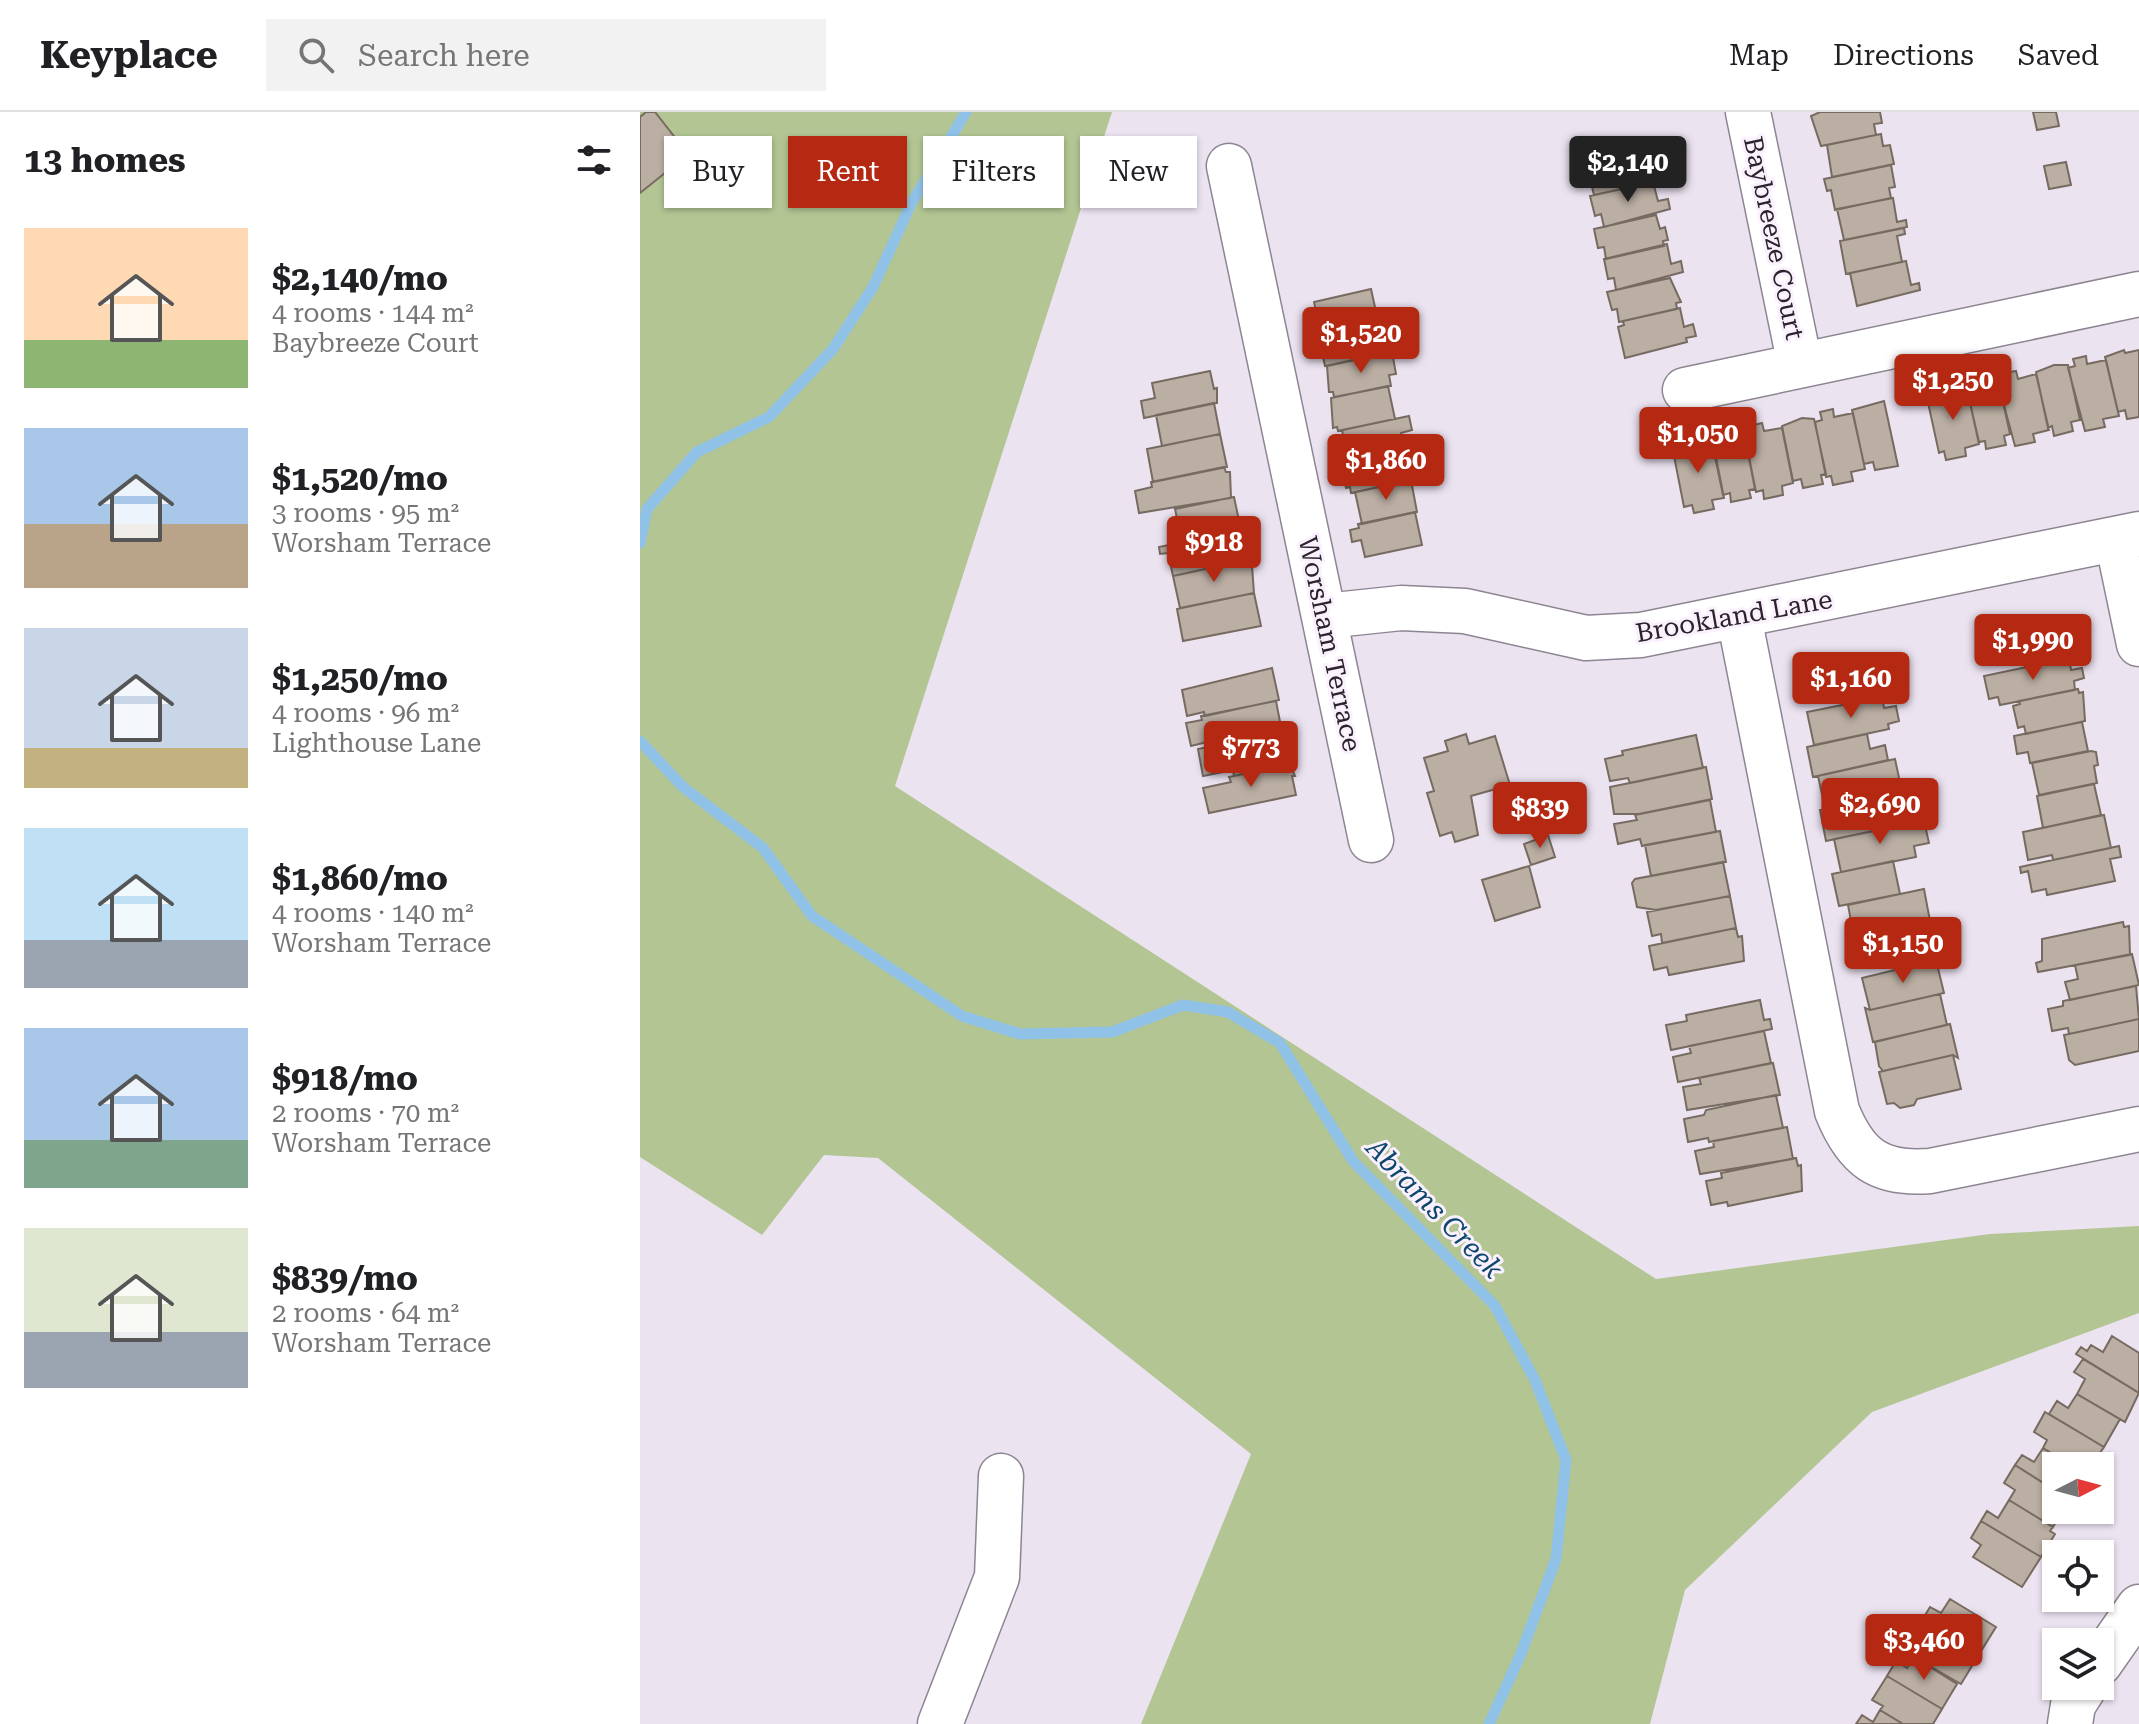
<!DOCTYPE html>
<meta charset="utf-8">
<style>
:root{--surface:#fff;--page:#f2f2f2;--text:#202124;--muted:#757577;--line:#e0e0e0;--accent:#b52912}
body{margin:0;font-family:"Roboto Serif",serif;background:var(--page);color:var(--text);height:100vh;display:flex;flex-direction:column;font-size:30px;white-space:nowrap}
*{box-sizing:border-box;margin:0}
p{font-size:26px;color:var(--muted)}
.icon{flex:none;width:44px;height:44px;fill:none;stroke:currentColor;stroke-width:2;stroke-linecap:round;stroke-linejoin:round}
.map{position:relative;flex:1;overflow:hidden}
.panel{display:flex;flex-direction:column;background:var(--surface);width:640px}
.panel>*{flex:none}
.guide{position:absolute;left:24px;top:24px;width:760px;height:72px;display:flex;gap:16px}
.needle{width:52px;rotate:84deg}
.fabs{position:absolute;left:1402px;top:1340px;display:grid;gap:16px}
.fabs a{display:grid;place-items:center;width:72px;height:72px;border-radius:0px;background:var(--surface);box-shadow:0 2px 6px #0004;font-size:40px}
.price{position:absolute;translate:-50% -68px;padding:0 18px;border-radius:8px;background:var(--accent);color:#fff;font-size:26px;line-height:52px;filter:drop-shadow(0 2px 4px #0008)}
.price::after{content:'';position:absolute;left:50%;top:48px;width:24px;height:18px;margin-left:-12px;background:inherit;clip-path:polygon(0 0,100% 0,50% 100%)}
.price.on{background:#222;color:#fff}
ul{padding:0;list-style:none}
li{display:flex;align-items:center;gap:24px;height:200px;padding:0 24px}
li span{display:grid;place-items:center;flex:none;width:224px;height:160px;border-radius:0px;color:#555}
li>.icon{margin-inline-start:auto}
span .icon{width:96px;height:96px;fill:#fffc;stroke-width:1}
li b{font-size:34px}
h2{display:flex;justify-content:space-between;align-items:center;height:96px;padding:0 24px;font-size:34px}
.chip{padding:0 28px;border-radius:0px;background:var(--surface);box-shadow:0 2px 6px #0004;font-size:28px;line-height:72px}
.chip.on{background:var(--accent);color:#fff}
header{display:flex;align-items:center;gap:48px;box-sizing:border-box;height:112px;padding:0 40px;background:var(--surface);border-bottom:2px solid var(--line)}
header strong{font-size:38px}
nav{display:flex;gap:44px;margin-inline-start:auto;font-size:28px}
.search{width:560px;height:72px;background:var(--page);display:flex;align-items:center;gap:20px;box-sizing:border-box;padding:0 28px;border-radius:0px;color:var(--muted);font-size:30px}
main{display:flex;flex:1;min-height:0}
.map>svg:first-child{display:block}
</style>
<header>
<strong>Keyplace</strong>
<div class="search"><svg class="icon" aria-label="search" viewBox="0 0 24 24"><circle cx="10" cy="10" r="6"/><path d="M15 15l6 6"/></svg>Search here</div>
<nav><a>Map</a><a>Directions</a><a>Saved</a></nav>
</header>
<main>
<section class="panel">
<h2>13 homes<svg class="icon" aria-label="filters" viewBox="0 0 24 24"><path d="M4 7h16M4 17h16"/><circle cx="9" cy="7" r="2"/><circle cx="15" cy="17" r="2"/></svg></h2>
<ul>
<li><span style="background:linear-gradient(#ffd9b3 70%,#8fb573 0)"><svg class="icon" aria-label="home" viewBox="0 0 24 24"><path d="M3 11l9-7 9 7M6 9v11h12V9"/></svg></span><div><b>$2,140/mo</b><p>4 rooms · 144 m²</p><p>Baybreeze Court</p></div></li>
<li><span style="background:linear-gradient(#a9c7e8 60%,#b9a48a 0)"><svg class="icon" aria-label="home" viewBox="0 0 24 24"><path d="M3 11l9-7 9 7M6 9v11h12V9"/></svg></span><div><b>$1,520/mo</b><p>3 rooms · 95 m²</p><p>Worsham Terrace</p></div></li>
<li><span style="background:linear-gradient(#c9d6e8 75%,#c2b280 0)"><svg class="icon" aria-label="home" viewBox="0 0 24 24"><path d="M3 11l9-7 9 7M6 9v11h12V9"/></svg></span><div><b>$1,250/mo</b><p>4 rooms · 96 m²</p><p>Lighthouse Lane</p></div></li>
<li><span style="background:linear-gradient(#bfe0f5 70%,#9aa5b1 0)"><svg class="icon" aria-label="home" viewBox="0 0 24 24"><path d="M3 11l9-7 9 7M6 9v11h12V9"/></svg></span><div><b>$1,860/mo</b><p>4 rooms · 140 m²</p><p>Worsham Terrace</p></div></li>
<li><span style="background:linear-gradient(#a9c7e8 70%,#7fa58c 0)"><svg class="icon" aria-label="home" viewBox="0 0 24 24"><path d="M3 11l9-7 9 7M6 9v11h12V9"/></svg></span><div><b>$918/mo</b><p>2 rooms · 70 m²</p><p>Worsham Terrace</p></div></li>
<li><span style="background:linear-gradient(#dfe7d0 65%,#9aa5b1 0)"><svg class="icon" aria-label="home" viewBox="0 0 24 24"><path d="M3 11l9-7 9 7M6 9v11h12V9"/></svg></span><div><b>$839/mo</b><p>2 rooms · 64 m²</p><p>Worsham Terrace</p></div></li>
</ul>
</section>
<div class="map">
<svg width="1499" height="1612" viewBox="0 0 1499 1612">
<rect width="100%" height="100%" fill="#ece3f1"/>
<path fill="#b2c593" d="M 0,0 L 472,0 L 255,674 L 1016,1167 L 1350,1122 L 1499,1114 L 1499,1201 L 1232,1300 L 1045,1478 L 1010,1612 L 501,1612 L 611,1342 L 238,1046 L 184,1043 L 122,1123 L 0,1045 Z"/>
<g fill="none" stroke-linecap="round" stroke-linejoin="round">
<path stroke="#90c2e8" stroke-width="11" d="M 0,431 L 7,397 L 57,340 L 129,305 L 193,237 L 233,175 L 271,92 L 326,0
M 0,629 L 43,675 L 123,736 L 172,804 L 322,904 L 380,922 L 472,920 L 543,893 L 588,900 L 640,931 L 713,1049 L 855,1194 L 895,1268 L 926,1348 L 916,1447 L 880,1544 L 849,1612"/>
</g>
<path fill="#bbaea3" stroke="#776b61" stroke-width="2" d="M 6,0 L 15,0 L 44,37 L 25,52 L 30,57 L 0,81 L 0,5 Z
M 1240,0 L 1242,11 L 1234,12 L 1236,23 L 1181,34 L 1171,4 L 1180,0 Z
M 1393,0 L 1416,0 L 1419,14 L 1397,18 Z
M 1241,22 L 1243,34 L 1250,33 L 1254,52 L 1192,65 L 1187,33 Z
M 1003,37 L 1006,53 L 1011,51 L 1015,64 L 1009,66 L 1010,71 L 954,83 L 951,71 L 946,72 L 942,54 Z
M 1426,50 L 1431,73 L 1409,77 L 1404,54 Z
M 1251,53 L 1255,75 L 1249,76 L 1251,86 L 1195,98 L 1191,78 L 1187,79 L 1184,67 Z
M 1013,70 L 1018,89 L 1028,87 L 1030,97 L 964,115 L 961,102 L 955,104 L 950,84 Z
M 1253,86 L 1257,110 L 1266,108 L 1267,115 L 1204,128 L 1197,97 Z
M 1016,103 L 1020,117 L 1025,115 L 1028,128 L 1023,129 L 1024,134 L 966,147 L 964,135 L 958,136 L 954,117 Z
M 1264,116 L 1265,122 L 1257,124 L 1262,150 L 1206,162 L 1200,129 Z
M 1027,132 L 1031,152 L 1041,149 L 1043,160 L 976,178 L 974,166 L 968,167 L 964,147 Z
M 1266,149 L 1271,173 L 1279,171 L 1280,178 L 1217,194 L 1210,161 Z
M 1030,166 L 1041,190 L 1036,191 L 1037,197 L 979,210 L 977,197 L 972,198 L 967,180 Z
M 731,177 L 738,209 L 671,220 L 670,211 L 678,209 L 674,190 Z
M 1040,196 L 1044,215 L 1053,212 L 1056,224 L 1046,226 L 1047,230 L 985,246 L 978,215 L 984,213 L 983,209 Z
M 734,210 L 735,214 L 747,212 L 752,234 L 740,237 L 741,242 L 685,254 L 678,222 Z
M 1484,238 L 1485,241 L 1499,238 L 1499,305 L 1487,307 L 1485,298 L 1478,300 L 1465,245 Z
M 752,240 L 756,262 L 749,263 L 751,274 L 694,285 L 693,280 L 689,280 L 687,254 Z
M 1446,244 L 1447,252 L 1466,248 L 1479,304 L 1463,307 L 1465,315 L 1445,319 L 1428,256 L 1435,254 L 1433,247 Z
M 1428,253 L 1440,308 L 1431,310 L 1433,319 L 1414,324 L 1412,314 L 1408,316 L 1396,260 L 1414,253 Z
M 570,259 L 574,277 L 577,276 L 577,291 L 504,306 L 501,289 L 515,286 L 512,271 Z
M 1376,259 L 1378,267 L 1396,262 L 1409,318 L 1393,322 L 1395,330 L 1375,334 L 1358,271 L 1366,269 L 1364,261 Z
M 1358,268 L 1370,322 L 1364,324 L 1366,333 L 1346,337 L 1345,329 L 1339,330 L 1326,273 Z
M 1307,272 L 1309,281 L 1327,277 L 1339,332 L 1325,336 L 1326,344 L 1306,348 L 1304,339 L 1299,341 L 1287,286 L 1297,284 L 1295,275 Z
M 748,274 L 755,307 L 698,319 L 697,315 L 693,316 L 691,286 Z
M 1244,289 L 1258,354 L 1235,358 L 1233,350 L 1224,352 L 1212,298 Z
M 574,291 L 580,322 L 522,334 L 516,303 Z
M 1193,297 L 1194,305 L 1213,301 L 1225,357 L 1211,360 L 1213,369 L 1193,373 L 1191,364 L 1186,365 L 1175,310 L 1182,308 L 1180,300 Z
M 769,304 L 772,318 L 761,321 L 764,337 L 708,349 L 702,318 Z
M 1162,306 L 1174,307 L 1186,362 L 1181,363 L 1183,372 L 1163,376 L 1161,367 L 1153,369 L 1142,314 Z
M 1122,311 L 1124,319 L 1142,316 L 1153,371 L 1142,374 L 1143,383 L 1124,387 L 1123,378 L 1116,380 L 1105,325 L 1112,323 L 1110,314 Z
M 1104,321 L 1115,377 L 1109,378 L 1111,386 L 1091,390 L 1090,381 L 1083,383 L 1071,326 Z
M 580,322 L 587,355 L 513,370 L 507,337 Z
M 1053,325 L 1055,334 L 1073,330 L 1084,386 L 1072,388 L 1074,397 L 1054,401 L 1052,393 L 1044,395 L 1033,339 L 1043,337 L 1042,328 Z
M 779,334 L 782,348 L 765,352 L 768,369 L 711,381 L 710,375 L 706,376 L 702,357 L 707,356 L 706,349 Z
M 584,355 L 586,360 L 590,360 L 591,386 L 499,401 L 495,379 L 512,375 L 511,370 Z
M 771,368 L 777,400 L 722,412 L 715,380 Z
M 594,385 L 601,418 L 542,430 L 535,397 Z
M 775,400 L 782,433 L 725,445 L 721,428 L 712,430 L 710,418 L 719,416 L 718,412 Z
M 601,418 L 607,448 L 533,464 L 528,441 L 520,442 L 519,435 Z
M 607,448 L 608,454 L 612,454 L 614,481 L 540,496 L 533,464 Z
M 614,481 L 621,514 L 543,529 L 537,497 Z
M 1429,546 L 1431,558 L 1442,556 L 1444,566 L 1434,569 L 1435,578 L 1360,593 L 1358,585 L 1349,587 L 1344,564 Z
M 632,556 L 639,588 L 565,604 L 564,600 L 547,604 L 542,578 Z
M 1438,577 L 1439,581 L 1443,580 L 1445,609 L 1386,622 L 1384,614 L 1378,616 L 1373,594 L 1380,592 L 1379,589 Z
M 1242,585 L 1244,596 L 1256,594 L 1259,609 L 1248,612 L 1249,617 L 1174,633 L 1167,600 Z
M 636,589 L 642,620 L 568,635 L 567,630 L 551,634 L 546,611 L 562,608 L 561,604 Z
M 1442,610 L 1448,639 L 1390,651 L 1388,640 L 1377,642 L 1374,624 Z
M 646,619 L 652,652 L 594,664 L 593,658 L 563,664 L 558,637 Z
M 826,622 L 829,632 L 855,624 L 870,673 L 831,684 L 838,723 L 815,730 L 812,720 L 800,724 L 787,681 L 794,679 L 784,646 L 808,639 L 805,629 Z
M 1227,622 L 1230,637 L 1245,633 L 1248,648 L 1173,665 L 1167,635 Z
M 1056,623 L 1063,656 L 990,671 L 988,666 L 970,669 L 965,647 L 983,643 L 982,639 Z
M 1451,639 L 1456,640 L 1458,653 L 1454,654 L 1457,671 L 1399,683 L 1392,651 Z
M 1255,647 L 1262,680 L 1185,696 L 1178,664 Z
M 650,652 L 655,664 L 652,664 L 656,683 L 569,701 L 563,676 L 591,670 L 589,665 L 594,664 Z
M 1066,655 L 1072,687 L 999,702 L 974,702 L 970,675 Z
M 1454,672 L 1461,703 L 1403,716 L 1397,684 Z
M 1240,685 L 1247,716 L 1186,729 L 1180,698 Z
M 1070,688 L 1076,720 L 1002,734 L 1000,727 L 978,732 L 974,712 L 997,708 L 995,703 Z
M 1464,703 L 1471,736 L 1413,748 L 1412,743 L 1388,748 L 1383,720 Z
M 1284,709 L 1289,731 L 1274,734 L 1276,745 L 1201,760 L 1194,727 Z
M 1080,719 L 1086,750 L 1011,764 L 1005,733 Z
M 908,723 L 915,745 L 891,753 L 884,732 Z
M 1479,734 L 1481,745 L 1470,747 L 1475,769 L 1407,783 L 1406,777 L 1392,780 L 1388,759 L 1381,761 L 1380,755 Z
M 1253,749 L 1260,782 L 1199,794 L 1192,762 Z
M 1083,750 L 1090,784 L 1016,798 L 997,795 L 992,771 L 995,767 Z
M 889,754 L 900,795 L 855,809 L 842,768 Z
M 1284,777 L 1290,809 L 1214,825 L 1208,793 Z
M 1090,784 L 1096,816 L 1022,831 L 1021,822 L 1012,824 L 1007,800 Z
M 1483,810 L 1484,815 L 1489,814 L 1490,843 L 1398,860 L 1396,851 L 1402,849 L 1402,827 Z
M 1096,816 L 1098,825 L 1102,824 L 1104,849 L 1029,863 L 1027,855 L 1014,858 L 1009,834 Z
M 1492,842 L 1499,873 L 1430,888 L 1425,870 L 1438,867 L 1435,853 Z
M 1296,848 L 1304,881 L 1230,898 L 1222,866 Z
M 1496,874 L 1499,907 L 1429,922 L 1428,916 L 1412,919 L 1408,897 L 1423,894 L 1423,889 Z
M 1300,882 L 1307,913 L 1233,930 L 1225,896 L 1230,898 Z
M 1120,888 L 1124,908 L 1130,907 L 1132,917 L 1031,938 L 1026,913 L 1047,909 L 1046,903 Z
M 1499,907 L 1499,939 L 1435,953 L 1429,948 L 1424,923 Z
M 1310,912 L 1318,946 L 1313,943 L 1243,959 L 1239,954 L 1235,930 Z
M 1124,919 L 1131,951 L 1038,970 L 1033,945 L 1051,941 L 1049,934 Z
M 1313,943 L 1321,977 L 1277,987 L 1274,993 L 1260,996 L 1254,991 L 1247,992 L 1239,960 Z
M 1133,951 L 1140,983 L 1047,998 L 1043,975 L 1061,972 L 1059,966 Z
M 1136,983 L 1143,1016 L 1069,1030 L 1068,1026 L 1048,1030 L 1044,1007 L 1064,1003 L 1066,998 Z
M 1147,1015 L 1153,1047 L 1060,1062 L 1055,1039 L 1074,1035 L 1073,1029 Z
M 1156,1046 L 1158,1054 L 1161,1053 L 1162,1079 L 1088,1094 L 1087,1090 L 1071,1093 L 1066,1069 L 1082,1066 L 1081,1061 Z
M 1472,1224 L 1499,1241 L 1499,1281 L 1436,1242 L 1441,1235 L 1447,1239 L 1451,1233 L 1463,1240 Z
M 1443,1247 L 1499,1281 L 1485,1310 L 1437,1282 L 1445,1267 L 1434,1260 Z
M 1437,1282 L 1480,1307 L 1464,1335 L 1409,1302 L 1417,1289 L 1428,1296 Z
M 1405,1300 L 1464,1335 L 1451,1354 L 1433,1354 L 1403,1336 L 1407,1328 L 1394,1320 Z
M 1403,1336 L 1433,1354 L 1416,1354 L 1416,1379 L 1375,1353 L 1382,1343 L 1394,1350 Z
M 1375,1353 L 1416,1379 L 1416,1398 L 1423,1398 L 1413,1415 L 1369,1388 L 1375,1378 L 1364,1371 Z
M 1369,1388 L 1413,1415 L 1410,1419 L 1415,1422 L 1401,1445 L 1341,1409 L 1347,1399 L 1358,1406 Z
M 1341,1409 L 1401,1445 L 1382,1475 L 1333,1445 L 1341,1433 L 1331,1426 Z
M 1310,1487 L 1356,1515 L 1338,1544 L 1281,1510 L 1290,1495 L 1301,1501 Z
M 1281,1510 L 1338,1544 L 1321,1572 L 1274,1545 L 1276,1541 L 1265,1534 Z
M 1274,1545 L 1317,1572 L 1302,1597 L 1247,1564 L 1256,1549 L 1267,1556 Z
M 1247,1564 L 1302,1597 L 1293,1612 L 1263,1612 L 1240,1598 L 1243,1594 L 1232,1588 Z
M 1240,1598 L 1263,1612 L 1216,1612 L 1222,1603 L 1233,1610 Z"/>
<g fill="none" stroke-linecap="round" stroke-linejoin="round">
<g stroke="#8d8592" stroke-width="47">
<path id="minor" d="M 1108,0 L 1160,253
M 589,54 L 731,728
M 1045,278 L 1499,182
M 1477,427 L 1499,532
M 685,504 L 761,496 L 825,499 L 946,526 L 1001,523 L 1499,422
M 1099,505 L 1197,999 C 1216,1046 1239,1063 1290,1059 L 1499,1017
M 1460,1551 L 1499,1495
M 300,1612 L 357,1465 L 361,1364
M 1430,1612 L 1433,1593 L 1445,1574"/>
</g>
<use href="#minor" stroke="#fff" stroke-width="44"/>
</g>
<g text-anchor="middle" stroke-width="6" stroke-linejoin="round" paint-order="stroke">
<g font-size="26" fill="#282429" stroke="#faf0fe">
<text transform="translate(1134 126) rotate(78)" y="9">Baybreeze Court</text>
<text transform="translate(1094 504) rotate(-10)" y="9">Brookland Lane</text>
<text transform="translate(690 532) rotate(78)" y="9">Worsham Terrace</text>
</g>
<g font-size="28" font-style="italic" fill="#0c486c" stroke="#faf0fe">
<text transform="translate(795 1096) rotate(46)" y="10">Abrams Creek</text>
</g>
</g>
</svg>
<div class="fabs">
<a><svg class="needle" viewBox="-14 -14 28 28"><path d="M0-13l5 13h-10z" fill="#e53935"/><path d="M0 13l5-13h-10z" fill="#757577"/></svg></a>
<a><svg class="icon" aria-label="locate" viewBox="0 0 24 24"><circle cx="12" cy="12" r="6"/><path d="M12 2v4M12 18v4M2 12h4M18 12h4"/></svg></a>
<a><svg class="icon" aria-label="layers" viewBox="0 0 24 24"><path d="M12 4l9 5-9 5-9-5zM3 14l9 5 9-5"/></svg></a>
</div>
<b class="price on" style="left:988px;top:92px">$2,140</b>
<b class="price" style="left:721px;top:263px">$1,520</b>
<b class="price" style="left:1313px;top:310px">$1,250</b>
<b class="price" style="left:1058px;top:363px">$1,050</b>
<b class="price" style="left:746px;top:390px">$1,860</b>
<b class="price" style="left:574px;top:472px">$918</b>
<b class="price" style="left:1393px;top:570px">$1,990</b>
<b class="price" style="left:1211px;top:608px">$1,160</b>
<b class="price" style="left:611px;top:677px">$773</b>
<b class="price" style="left:1240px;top:734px">$2,690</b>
<b class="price" style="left:900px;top:738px">$839</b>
<b class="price" style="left:1263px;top:873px">$1,150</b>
<b class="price" style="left:1284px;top:1570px">$3,460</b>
<div class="guide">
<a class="chip">Buy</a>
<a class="chip on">Rent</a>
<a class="chip">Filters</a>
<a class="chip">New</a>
</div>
</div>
</main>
